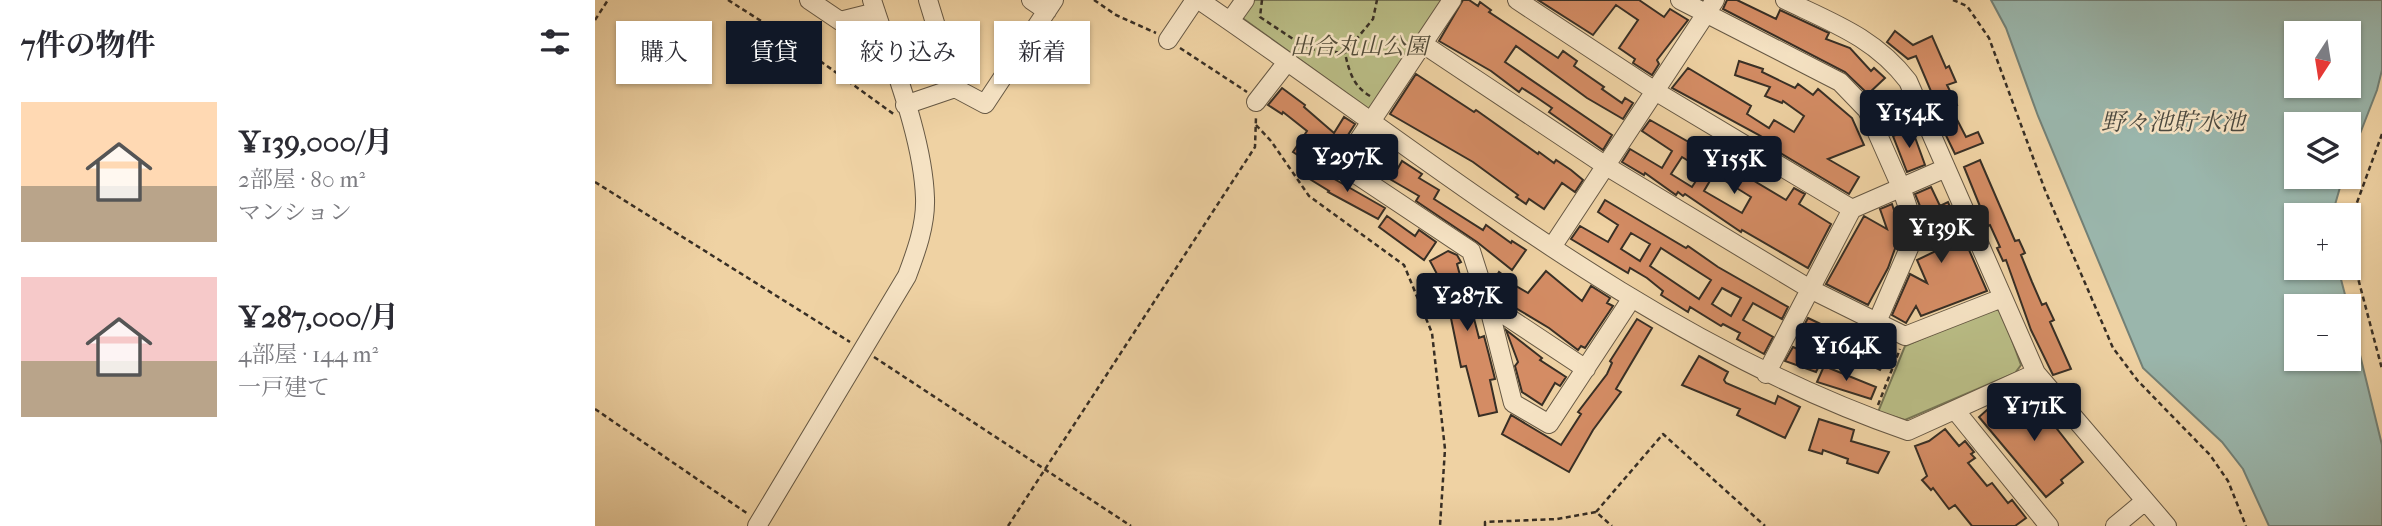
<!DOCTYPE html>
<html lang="ja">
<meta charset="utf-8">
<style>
:root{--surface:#fff;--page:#f2f2f3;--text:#2b2b33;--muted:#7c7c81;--accent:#111827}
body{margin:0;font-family:"IM FELL French Canon","Noto Serif JP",serif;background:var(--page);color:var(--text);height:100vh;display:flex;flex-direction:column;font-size:26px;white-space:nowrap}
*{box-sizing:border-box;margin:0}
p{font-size:23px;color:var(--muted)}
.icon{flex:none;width:38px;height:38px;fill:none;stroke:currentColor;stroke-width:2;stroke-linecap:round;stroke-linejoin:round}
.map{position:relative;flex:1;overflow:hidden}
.drawer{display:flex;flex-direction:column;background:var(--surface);width:595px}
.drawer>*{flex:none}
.hud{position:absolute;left:21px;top:21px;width:665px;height:63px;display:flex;gap:14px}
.needle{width:46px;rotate:192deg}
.buttons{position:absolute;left:1689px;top:21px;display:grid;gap:14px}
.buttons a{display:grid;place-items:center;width:77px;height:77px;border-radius:0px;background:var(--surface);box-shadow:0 2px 5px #0004;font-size:35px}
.price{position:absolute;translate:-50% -60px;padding:0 16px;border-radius:7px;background:var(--accent);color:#fff;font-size:23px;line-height:46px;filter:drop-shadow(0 2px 4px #0008)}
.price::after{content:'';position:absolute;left:50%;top:42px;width:21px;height:16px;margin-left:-10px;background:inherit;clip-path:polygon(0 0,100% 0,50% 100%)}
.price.active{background:#222;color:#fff}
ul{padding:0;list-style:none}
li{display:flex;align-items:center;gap:21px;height:175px;padding:0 21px}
li span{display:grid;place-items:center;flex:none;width:196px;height:140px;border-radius:0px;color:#555}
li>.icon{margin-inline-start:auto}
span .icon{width:84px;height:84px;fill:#fffc;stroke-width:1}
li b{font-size:30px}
h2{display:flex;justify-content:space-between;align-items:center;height:84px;padding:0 21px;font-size:30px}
.chip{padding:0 24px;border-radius:0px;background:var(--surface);box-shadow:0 2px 5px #0004;font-size:24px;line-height:63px}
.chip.active{background:var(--accent);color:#fff}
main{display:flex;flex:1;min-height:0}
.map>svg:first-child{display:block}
</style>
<main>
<section class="drawer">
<h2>7件の物件<svg class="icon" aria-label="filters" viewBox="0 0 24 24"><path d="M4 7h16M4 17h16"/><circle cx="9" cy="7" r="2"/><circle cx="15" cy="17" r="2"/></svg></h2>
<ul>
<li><span style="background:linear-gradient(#ffd9b3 60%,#b9a48a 0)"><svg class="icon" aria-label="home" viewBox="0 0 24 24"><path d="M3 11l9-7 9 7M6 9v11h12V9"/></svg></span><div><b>¥139,000/月</b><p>2部屋 · 80 m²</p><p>マンション</p></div></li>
<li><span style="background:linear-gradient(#f6c9c9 60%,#b9a48a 0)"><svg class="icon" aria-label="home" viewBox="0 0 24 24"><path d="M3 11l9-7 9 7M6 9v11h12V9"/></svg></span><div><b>¥287,000/月</b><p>4部屋 · 144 m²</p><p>一戸建て</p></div></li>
</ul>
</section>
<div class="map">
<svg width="1787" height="526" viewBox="0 0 1787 526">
<rect width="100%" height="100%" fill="#efd2a3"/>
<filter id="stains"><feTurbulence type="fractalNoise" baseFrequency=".00286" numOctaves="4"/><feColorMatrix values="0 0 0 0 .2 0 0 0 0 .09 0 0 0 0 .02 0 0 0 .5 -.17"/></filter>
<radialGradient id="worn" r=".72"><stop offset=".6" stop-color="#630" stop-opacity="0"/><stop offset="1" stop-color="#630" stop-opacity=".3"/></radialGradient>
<path fill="#b9bc85" stroke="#787655" stroke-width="2" d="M 657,0 L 850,0 L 777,112 L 646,17 Z
M 1394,310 L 1406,310 L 1426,365 L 1420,373 L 1310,420 L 1283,412 L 1310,346 Z"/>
<path fill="#9ab6ac" stroke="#738076" stroke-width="2" fill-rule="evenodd" d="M 1396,0 L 1787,0 L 1787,70 L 1782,90 L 1754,162 L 1754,124 L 1701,124 L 1701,177 L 1748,177 L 1737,215 L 1701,215 L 1701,268 L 1743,268 L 1753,306 L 1701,306 L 1701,359 L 1754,359 L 1754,310 L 1787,445 L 1787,526 L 1674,526 L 1648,469 L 1627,442 L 1548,368 L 1443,116 L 1411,28 ZM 1701,33 L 1754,33 L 1754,86 L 1701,86 Z"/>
<path fill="#d48c64" stroke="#382f25" stroke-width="2" fill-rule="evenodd" d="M 868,0 L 874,0 L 883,6 L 885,2 L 896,10 L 894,12 L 963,58 L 968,51 L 982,61 L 979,66 L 1009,87 L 1007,89 L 1027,103 L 1030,98 L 1038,103 L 1028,119 L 992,98 L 921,46 L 910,62 L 1017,135 L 1008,150 L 954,112 L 957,108 L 941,97 L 927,88 L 924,92 L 896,71 L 844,41 Z
M 943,0 L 1044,0 L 1069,17 L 1075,9 L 1093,20 L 1062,60 L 1064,64 L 1057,75 L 1038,63 L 1040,59 L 1024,48 L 1043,20 L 1021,5 L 998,35 Z
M 1132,0 L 1142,0 L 1181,19 L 1185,10 L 1234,33 L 1231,39 L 1255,48 L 1276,71 L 1279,68 L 1290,78 L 1273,94 L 1250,72 L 1128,9 Z
M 1300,31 L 1318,45 L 1337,36 L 1351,68 L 1354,66 L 1361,82 L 1352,85 L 1362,105 L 1356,108 L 1371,137 L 1383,132 L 1388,143 L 1360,154 L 1343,119 L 1347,117 L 1321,56 L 1313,59 L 1292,42 Z
M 1144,61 L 1168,69 L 1167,72 L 1200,88 L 1203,84 L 1218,95 L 1223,89 L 1257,118 L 1269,145 L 1233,159 L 1264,177 L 1254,194 L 1182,151 L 1184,147 L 1164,135 L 1077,88 L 1093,68 L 1156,106 L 1152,114 L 1174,128 L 1179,120 L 1199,132 L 1209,116 L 1188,101 L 1187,103 L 1170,96 L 1175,87 L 1140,75 Z
M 821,74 L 879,112 L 881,110 L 943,154 L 944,152 L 959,163 L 961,160 L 976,170 L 988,180 L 980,192 L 967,183 L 949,209 L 934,199 L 931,204 L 921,197 L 923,195 L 878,162 L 795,114 Z
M 687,88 L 710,105 L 709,107 L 739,133 L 749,117 L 760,124 L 744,149 L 727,138 L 712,161 L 698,152 L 712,131 L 688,112 L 687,114 L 673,105 Z
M 1055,120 L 1122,158 L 1124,154 L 1153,174 L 1151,176 L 1191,200 L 1199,188 L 1210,194 L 1204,204 L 1236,224 L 1213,268 L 1147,230 L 1146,232 L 1090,194 L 1088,196 L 1083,192 L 1081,195 L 1050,173 L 1049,175 L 1027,162 L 1035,149 L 1067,168 L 1077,151 L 1047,131 ZM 1087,157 L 1108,170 L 1097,187 L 1076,174 ZM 1119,174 L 1156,197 L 1147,213 L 1109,191 Z
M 1317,129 L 1330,165 L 1312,172 L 1298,136 Z
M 782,155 L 803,168 L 807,161 L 827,174 L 824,178 L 844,190 L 839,199 L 888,230 L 891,225 L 916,243 L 917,241 L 931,250 L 917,270 L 882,242 L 821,201 L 824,196 L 774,167 Z
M 1385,160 L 1420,241 L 1424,240 L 1430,253 L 1426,255 L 1437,282 L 1447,305 L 1451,303 L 1459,320 L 1455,322 L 1476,369 L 1458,375 L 1436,330 L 1411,260 L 1408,261 L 1402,248 L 1405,247 L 1395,225 L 1393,226 L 1369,167 Z
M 720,168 L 790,208 L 783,219 L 733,192 L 734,191 L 713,178 Z
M 1336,187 L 1345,206 L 1353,202 L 1392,291 L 1326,316 L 1321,306 L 1311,323 L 1297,315 L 1315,274 L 1332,283 L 1322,260 L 1343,250 L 1320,194 Z
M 1010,200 L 1091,248 L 1093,246 L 1123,267 L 1193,307 L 1187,319 L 1158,303 L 1148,320 L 1178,337 L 1169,354 L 1142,339 L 1145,333 L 1128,324 L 1126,326 L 1095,307 L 1093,312 L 1066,295 L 1068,291 L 1052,278 L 1035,268 L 1033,273 L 976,239 L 985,226 L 1013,242 L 1023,225 L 1003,212 ZM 1036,233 L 1055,244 L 1045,261 L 1026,249 ZM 1066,248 L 1116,280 L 1104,299 L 1055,266 ZM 1127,288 L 1146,298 L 1136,316 L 1117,304 Z
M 1297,204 L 1306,232 L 1293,268 L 1273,305 L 1231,284 L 1269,216 L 1292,229 L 1285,209 Z
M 792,216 L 820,236 L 824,230 L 841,242 L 829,260 L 784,227 Z
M 853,251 L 862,255 L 866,262 L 862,264 L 870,294 L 877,292 L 880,302 L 875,303 L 884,338 L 889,336 L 894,355 L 900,379 L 895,380 L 902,412 L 884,416 L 871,366 L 866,367 L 850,289 L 846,290 L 842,274 L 835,261 Z
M 951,271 L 987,301 L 996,286 L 1015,298 L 1012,303 L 1018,306 L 990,348 L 986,346 L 983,350 L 954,328 L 914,304 L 916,300 L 900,289 L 898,282 L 904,272 L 912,278 L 911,280 L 933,293 Z
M 1213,318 L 1293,356 L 1285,370 L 1206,331 Z
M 1042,319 L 1057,328 L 1021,389 L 1026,392 L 998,430 L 974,472 L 907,434 L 916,415 L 966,445 L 986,414 L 983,412 L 1012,374 L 1017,363 L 1015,361 Z
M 911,330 L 947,358 L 945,360 L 971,377 L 965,386 L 960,383 L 947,405 L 927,392 L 920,366 L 923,362 Z
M 1198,347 L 1227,360 L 1221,372 L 1190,361 Z
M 1104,356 L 1133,372 L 1129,380 L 1131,383 L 1180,404 L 1183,396 L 1205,407 L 1190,438 L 1142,415 L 1145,409 L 1087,385 Z
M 1229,366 L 1281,387 L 1276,399 L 1222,382 Z
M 1433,392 L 1488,462 L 1466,480 L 1468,483 L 1451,497 L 1384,417 L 1393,409 L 1398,414 L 1405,409 L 1408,413 Z
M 1224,419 L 1259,430 L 1256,441 L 1294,452 L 1283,473 L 1252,463 L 1253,459 L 1228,450 L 1227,454 L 1214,450 Z
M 1350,429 L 1364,446 L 1370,441 L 1379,452 L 1376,454 L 1380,458 L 1373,463 L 1392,486 L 1397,483 L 1413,503 L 1417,500 L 1431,518 L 1420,526 L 1377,526 L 1360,505 L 1354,509 L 1338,488 L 1336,490 L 1327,480 L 1332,476 L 1320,446 L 1334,441 Z"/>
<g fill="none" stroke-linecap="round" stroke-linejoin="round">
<g stroke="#665844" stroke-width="20">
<path id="minor" d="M 214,0 L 245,21 L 281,12
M 333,0 L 360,88
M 436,0 L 452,11
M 604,0 C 832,155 1049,340 1313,431 L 1441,373
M 857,0 L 747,165 L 876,251 L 893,304 L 918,403 L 954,424 L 1037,298
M 922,0 L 1060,91 L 1257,209
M 1085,0 L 1245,82 L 1272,110 L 1306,187 L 1321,232 L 1282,322
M 1190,0 C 1238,23 1280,38 1313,81 L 1441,373 L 1572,526
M 635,21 L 650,0
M 573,40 L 600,0
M 828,44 L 1011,166 L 1215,289 L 1310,336 L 1407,298
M 661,102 L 692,62
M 310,105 L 360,88 L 390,104 L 459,0
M 957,247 L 1120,0
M 893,304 L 991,369
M 1171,374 L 1257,209 L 1351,168
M 1360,410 L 1454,526
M 162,526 L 312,276 C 321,252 331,225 330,198 C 328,136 296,60 277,0
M 1520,526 L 1550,501"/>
</g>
<path stroke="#382f25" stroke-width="2.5" stroke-dasharray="5 3.5" stroke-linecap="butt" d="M 133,0 L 196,40 L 300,115
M 499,0 L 521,15 L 561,33
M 667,0 L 665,17 L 713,49 L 750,53
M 1358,0 L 1372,6 L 1394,38 L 1450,190 L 1518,348 L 1543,381 L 1615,455 L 1633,481 L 1651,526
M 0,20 L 13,0
M 585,48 L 652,92
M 775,96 C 758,86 754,71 750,53 L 778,19 L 782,0
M 661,125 L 676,141 L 714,196 L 809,265 L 837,333 L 850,449 L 845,526
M 1787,134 L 1756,219 L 1754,244 L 1787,369
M 0,182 L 255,342
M 279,357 L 536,526
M 1283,405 L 1305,349
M 0,409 L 153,514
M 1001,512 L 1068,434 L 1170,526
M 413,526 L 660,147 L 661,117
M 890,526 L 890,522 L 962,519 L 1001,512 L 1017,526"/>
<use href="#minor" stroke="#f5e2c3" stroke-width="18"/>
</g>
<g text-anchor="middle" stroke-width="5" stroke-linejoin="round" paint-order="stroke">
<g font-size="23" font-style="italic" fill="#524b38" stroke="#f5e2c3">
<text x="764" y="54">出合丸山公園</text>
</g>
<g font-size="24" font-style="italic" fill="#4c4a40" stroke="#f5e2c3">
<text x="1578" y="130">野々池貯水池</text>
</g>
</g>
<rect width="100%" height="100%" filter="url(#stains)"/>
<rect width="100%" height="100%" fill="url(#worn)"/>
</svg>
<div class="buttons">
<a><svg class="needle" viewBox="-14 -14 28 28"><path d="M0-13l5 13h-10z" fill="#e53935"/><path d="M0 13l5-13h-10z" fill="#7c7c81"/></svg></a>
<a><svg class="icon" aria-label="layers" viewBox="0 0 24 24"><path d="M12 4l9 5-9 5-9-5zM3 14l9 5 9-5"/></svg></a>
<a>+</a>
<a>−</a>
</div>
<b class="price" style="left:1314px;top:150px">¥154K</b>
<b class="price" style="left:752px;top:194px">¥297K</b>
<b class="price" style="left:1139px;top:196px">¥155K</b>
<b class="price active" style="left:1346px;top:265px">¥139K</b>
<b class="price" style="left:872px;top:333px">¥287K</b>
<b class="price" style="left:1251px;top:383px">¥164K</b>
<b class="price" style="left:1439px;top:443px">¥171K</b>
<div class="hud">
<a class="chip">購入</a>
<a class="chip active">賃貸</a>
<a class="chip">絞り込み</a>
<a class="chip">新着</a>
</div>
</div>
</main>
